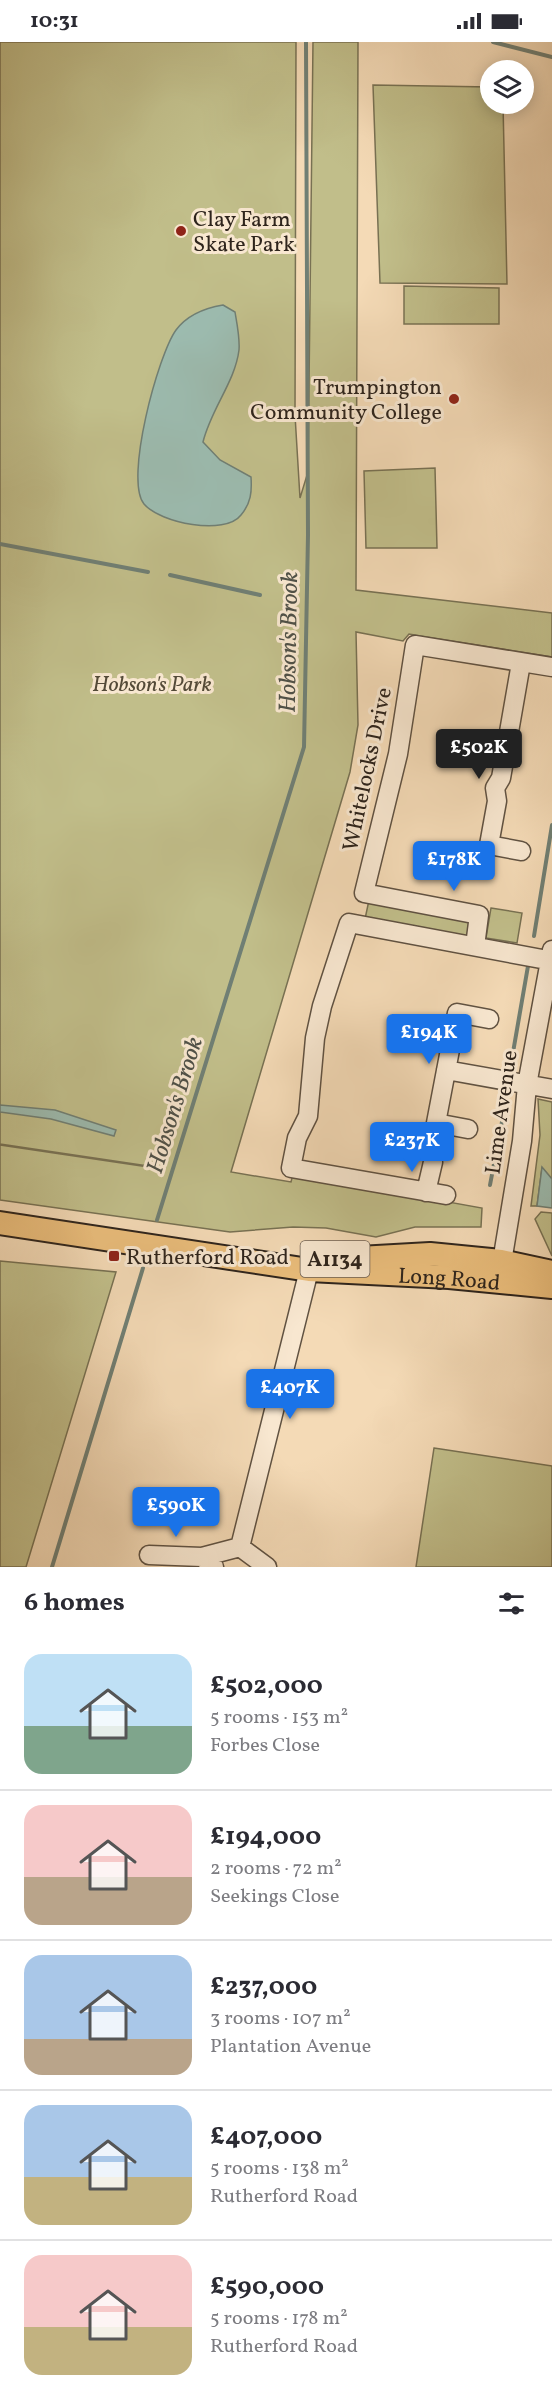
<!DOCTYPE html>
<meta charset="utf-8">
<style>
:root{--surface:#fff;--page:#f7f7f7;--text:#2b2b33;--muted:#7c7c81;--line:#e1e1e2;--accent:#1a73e8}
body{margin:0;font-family:Vollkorn,serif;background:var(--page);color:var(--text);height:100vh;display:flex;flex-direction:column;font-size:22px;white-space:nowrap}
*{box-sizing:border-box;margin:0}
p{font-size:20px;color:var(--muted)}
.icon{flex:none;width:33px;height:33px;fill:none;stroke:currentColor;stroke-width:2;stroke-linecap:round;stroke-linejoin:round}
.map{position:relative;height:1525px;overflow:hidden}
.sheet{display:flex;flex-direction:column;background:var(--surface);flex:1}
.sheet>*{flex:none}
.buttons{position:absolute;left:480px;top:18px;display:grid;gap:12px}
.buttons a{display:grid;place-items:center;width:54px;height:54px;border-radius:50%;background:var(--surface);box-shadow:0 3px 15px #0003;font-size:30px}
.price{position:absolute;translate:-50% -51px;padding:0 14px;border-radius:6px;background:var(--accent);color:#fff;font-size:20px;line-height:39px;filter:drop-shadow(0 2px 3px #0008)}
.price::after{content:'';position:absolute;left:50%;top:36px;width:18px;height:14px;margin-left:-9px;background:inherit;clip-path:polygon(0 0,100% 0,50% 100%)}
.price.on{background:#222;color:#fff}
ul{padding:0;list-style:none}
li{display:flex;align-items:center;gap:18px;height:150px;padding:0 24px}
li+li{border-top:2px solid var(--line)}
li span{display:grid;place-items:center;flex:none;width:168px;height:120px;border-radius:18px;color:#555}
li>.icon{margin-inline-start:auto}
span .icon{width:72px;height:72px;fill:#fffc;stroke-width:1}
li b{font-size:26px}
h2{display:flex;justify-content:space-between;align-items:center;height:72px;padding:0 24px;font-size:26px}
.status{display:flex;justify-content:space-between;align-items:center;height:42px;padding:0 30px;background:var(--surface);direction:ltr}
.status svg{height:16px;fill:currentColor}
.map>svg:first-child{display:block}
</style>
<div class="status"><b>10:31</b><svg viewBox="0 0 49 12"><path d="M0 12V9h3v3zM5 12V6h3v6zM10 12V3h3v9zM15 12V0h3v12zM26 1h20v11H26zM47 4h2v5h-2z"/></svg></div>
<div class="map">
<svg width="552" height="1525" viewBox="0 0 552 1525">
<rect width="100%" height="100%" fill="#f4dab6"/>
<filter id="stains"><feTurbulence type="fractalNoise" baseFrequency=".00333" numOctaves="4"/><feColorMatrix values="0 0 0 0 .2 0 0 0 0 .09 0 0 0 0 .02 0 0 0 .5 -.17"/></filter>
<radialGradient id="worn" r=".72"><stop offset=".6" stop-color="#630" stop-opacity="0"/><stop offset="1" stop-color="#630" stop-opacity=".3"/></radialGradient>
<path fill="#c1be8a" stroke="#787153" stroke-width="1.5" d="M 0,0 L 296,0 L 295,373 L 300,456 L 308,430 L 313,0 L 358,0 L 356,548 L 552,571 L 552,615 L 409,592 L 403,599 L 356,590 L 358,683 L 350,730 L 231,1130 L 291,1140 L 293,1132 L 482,1166 L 481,1185 L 415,1185 L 376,1195 L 326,1186 L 293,1185 L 230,1190 L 0,1158 L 0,1103 L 161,1127 L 161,1126 L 0,1102 Z
M 373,43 L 490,45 L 490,62 L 503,62 L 507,242 L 380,241 Z
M 404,244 L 499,246 L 499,282 L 404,282 Z
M 435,426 L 437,506 L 366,506 L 364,429 Z
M 369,858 L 467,876 L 472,881 L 471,892 L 462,896 L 365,877 Z
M 491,866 L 522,871 L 517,901 L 486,896 Z
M 538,1057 L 552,1060 L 552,1137 L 542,1126 L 537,1164 L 531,1164 L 540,1093 Z
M 541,1170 L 552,1171 L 552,1214 L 535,1177 Z
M 0,1219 L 116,1230 L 26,1525 L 0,1525 Z
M 434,1406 L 552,1424 L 552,1525 L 416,1525 Z"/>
<path fill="#9cbbaf" stroke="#707f74" stroke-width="1.5" d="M 223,263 L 235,270 C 237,282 240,296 239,308 C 235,340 211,367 203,400 L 220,418 L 251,435 C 252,450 251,461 241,473 C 225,494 160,481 144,462 C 124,438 158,313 176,288 C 188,272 205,266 223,263 Z
M 0,1063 L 55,1068 L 116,1088 L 114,1094 L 51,1077 L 0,1070 Z
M 542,1125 L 552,1137 L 552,1166 L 537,1164 Z"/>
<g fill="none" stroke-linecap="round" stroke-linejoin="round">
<path stroke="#707f74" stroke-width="4" d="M 493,0 L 552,15
M 0,502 L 148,530
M 170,533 L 260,553
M 534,894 L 552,783
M 511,1022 L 528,924
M 490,1143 L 508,1048
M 157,1178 L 304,705 L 308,493 L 306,0
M 52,1525 L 143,1226"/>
<g stroke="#605242" stroke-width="21">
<path id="minor" d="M 521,809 L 489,803 L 497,759 L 495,746 L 501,736 L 521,621
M 475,904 L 479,873 L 364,851 L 398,712 L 415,603 L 552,625
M 446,1028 L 552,1047
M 468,1087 L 436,1081 L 457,971 L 489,977
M 426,1150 L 433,1120
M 446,1153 L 291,1126 L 297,1096 L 308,1074 L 315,996 L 322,964 L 349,881 L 552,919
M 500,1232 L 522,1099 L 527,1043 L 552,908
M 240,1505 L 309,1228
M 240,1505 L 267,1525
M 149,1513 L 202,1515
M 214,1525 L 202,1515 L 240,1505"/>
</g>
<g stroke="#2e241c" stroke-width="26">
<g id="major">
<path id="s1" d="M 0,1181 L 309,1228 L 449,1235 L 552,1245"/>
<path d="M 341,1217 L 430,1212 L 501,1219 L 552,1230"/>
</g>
</g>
<use href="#minor" stroke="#f8e7d0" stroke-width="18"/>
<use href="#major" stroke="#eabd7b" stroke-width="22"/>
</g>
<g fill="#8f2418" stroke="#f8e7d0" stroke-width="2">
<circle cx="181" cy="189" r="6"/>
<circle cx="454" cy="357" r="6"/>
<rect x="108" y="1208" width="12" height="12" rx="3"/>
</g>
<g text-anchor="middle" stroke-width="6" stroke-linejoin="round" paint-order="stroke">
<rect fill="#f8e7d0" stroke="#6b5e52" stroke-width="1.5" x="300.5" y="1199" width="69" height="36" rx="4.5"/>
<g font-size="21" font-weight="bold" fill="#2e241c">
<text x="335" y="1224">A1134</text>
</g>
<g font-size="22" fill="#2e241c" stroke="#f8e7d0" text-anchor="start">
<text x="193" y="184">Clay Farm<tspan x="193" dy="25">Skate Park</tspan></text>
<text x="442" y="352" text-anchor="end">Trumpington<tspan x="442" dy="25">Community College</tspan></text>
<text x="126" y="1222">Rutherford Road</text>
</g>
<g font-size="22" font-style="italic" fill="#534a38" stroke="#f8e7d0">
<text x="152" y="649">Hobson's Park</text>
</g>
<g font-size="22" fill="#2e241c" stroke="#f8e7d0">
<text transform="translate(366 727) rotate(-78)" y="8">Whitelocks Drive</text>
<text transform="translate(500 1070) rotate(-82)" y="8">Lime Avenue</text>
<text dy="8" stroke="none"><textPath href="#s1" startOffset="453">Long Road</textPath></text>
</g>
<g font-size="24" font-style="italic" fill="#4f5148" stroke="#f8e7d0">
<text transform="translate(288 600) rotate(-89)" y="8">Hobson's Brook</text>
<text transform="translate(174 1063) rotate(-73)" y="8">Hobson's Brook</text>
</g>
</g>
<rect width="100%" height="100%" filter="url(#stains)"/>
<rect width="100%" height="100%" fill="url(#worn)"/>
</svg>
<div class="buttons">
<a><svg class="icon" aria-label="layers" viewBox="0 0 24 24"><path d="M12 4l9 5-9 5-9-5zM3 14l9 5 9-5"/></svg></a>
</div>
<b class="price on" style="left:479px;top:738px">£502K</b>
<b class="price" style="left:454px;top:850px">£178K</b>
<b class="price" style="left:429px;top:1023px">£194K</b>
<b class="price" style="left:412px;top:1131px">£237K</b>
<b class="price" style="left:290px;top:1378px">£407K</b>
<b class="price" style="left:176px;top:1496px">£590K</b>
</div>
<section class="sheet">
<h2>6 homes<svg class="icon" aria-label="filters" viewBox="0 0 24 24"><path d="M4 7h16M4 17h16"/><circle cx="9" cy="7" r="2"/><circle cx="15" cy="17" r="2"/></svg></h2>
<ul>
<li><span style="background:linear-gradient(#bfe0f5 60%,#7fa58c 0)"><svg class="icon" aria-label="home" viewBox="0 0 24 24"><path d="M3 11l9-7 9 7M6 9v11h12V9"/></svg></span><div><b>£502,000</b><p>5 rooms · 153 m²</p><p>Forbes Close</p></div></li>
<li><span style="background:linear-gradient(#f6c9c9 60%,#b9a48a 0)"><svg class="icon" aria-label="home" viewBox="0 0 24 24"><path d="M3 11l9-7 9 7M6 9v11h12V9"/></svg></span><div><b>£194,000</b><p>2 rooms · 72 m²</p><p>Seekings Close</p></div></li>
<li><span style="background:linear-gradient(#a9c7e8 70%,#b9a48a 0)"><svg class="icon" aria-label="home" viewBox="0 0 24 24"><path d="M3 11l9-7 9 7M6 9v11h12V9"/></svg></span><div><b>£237,000</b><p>3 rooms · 107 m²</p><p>Plantation Avenue</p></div></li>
<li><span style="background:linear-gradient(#a9c7e8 60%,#c2b280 0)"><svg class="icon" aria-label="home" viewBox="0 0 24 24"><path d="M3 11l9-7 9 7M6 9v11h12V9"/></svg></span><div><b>£407,000</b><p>5 rooms · 138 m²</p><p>Rutherford Road</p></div></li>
<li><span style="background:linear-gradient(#f6c9c9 60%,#c2b280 0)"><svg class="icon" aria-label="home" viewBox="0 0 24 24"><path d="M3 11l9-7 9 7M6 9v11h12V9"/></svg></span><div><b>£590,000</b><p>5 rooms · 178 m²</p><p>Rutherford Road</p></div></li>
</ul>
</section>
